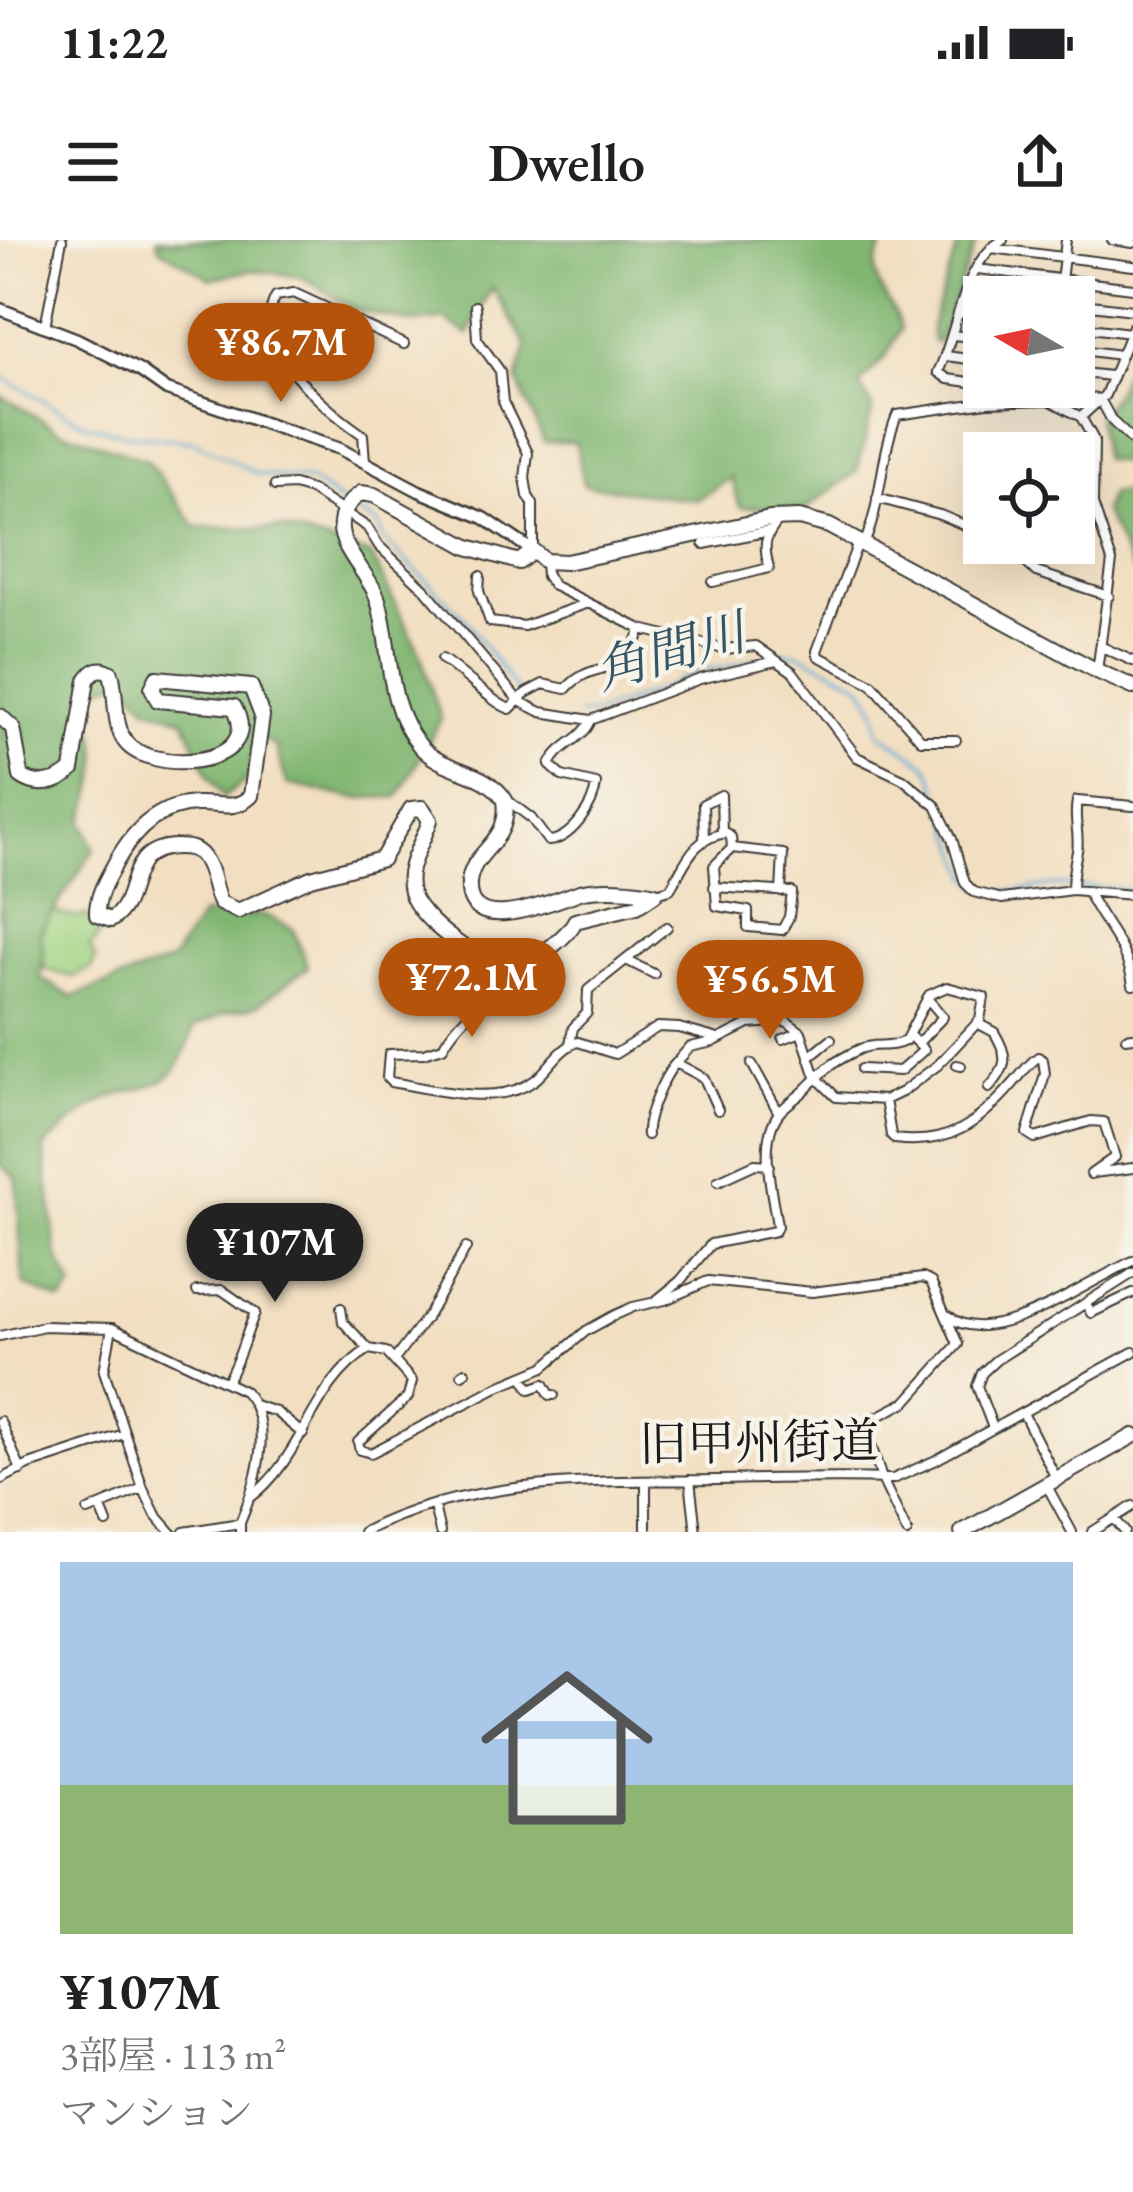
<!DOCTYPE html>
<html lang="ja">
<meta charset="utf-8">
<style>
:root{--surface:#fff;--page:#f2f2f2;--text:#202124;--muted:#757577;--accent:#b45309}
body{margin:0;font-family:"EB Garamond","Noto Serif JP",serif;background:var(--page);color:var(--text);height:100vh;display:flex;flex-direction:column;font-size:45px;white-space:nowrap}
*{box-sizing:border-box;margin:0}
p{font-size:39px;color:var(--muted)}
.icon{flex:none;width:66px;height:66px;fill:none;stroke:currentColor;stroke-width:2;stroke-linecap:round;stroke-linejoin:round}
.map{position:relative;height:1292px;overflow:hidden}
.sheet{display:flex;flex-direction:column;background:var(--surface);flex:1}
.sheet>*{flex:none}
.needle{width:78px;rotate:279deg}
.tools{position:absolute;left:963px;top:36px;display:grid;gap:24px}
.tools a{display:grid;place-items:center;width:132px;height:132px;border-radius:0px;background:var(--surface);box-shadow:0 12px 48px #0002;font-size:60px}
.price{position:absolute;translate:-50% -102px;padding:0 27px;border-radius:42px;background:var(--accent);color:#fff;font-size:39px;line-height:78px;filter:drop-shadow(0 3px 6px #0008)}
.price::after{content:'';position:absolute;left:50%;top:72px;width:36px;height:27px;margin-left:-18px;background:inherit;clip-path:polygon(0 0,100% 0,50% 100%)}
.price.on{background:#222;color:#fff}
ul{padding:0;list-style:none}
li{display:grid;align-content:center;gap:24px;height:636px;padding:0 60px}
li span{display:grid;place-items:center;height:372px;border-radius:0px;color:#555}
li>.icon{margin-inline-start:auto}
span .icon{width:216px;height:216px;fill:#fffc;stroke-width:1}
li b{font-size:51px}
.status{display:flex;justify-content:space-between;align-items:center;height:84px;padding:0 60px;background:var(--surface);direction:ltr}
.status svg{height:33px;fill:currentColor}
header{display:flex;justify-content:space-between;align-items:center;height:156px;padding:0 60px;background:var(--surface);font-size:54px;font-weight:600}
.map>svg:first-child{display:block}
</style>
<div class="status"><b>11:22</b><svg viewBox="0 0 49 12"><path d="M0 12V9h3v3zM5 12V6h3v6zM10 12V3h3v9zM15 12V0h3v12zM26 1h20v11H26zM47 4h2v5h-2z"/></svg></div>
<header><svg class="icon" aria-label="menu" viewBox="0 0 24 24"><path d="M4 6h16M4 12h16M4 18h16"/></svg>Dwello<svg class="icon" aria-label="share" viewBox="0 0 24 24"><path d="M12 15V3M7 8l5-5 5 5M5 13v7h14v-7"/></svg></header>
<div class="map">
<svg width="1133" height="1292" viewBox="0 0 1133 1292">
<rect width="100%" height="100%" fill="#f7f3e8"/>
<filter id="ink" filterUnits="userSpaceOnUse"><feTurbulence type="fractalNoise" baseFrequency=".00833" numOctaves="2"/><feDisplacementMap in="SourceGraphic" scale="24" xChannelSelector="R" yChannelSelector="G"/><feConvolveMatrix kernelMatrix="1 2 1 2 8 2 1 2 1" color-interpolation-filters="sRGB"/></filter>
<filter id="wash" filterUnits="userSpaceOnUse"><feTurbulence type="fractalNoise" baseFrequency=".004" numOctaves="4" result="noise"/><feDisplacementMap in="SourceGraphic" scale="48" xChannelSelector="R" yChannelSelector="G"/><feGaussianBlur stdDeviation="2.7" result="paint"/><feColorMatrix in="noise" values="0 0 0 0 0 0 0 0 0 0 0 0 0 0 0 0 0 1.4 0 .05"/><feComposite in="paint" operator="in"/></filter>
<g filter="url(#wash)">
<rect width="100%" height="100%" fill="#f2dfc1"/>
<path fill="#a1d483" stroke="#5e7850" stroke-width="3" d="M 56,668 L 58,674 L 78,678 L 84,675 L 98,683 L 98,697 L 90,707 L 95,719 L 92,728 L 72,737 L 45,729 C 35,711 39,690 47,671 Z"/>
<path fill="#80b671" stroke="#4e6946" stroke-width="3" d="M 157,0 L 886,0 C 860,46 889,47 901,89 L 886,116 L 859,145 L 873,167 L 857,231 L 804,270 L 740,267 L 731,238 L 696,260 L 584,245 L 576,202 L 544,202 L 517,140 L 527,106 L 492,47 L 468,95 L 444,79 L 413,83 L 354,69 L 303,37 L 253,30 L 211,39 L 159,8 Z
M 960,0 L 977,0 L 939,102 L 933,101 L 931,86 Z
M 1133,109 L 1133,225 L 1103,219 L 1097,178 L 1115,153 Z
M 0,155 L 59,190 L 147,220 L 196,287 L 283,289 L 371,315 L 420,413 L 441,479 L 398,557 L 355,558 L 287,544 L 276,507 L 255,494 L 249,538 L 224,557 L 209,536 L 184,479 L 148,467 L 123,439 L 91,451 C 85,476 91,478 96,501 C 102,528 93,556 83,581 L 94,609 L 40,692 L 44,714 L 40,738 L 72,757 L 171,721 L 202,675 L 265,675 L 293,689 L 308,727 L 258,765 L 225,773 L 194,788 C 171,857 160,837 105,860 C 83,869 62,893 44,907 L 57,1015 L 73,1047 L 62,1062 L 23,1044 L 16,937 L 0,925 Z
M 1121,252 L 1133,255 L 1133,331 L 1103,271 L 1110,254 Z"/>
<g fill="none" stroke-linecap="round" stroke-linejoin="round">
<path stroke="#59abd4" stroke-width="3" d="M 0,136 L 85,184 L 130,195 L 193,201 L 257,234 L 311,241 L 345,265
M 353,270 L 377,283 L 384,300 L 462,375 L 520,455
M 579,475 L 594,474 L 665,448 L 696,430 L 724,428 L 782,412 L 800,414 L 861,444 L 876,469 L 879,492 L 924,523 L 931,531 L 970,638 L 989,652 L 998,653 L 1056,645 L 1133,650"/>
</g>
</g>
<g filter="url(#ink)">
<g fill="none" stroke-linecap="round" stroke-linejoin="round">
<g stroke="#3c3935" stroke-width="12">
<path id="minor" d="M 1112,0 L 1133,3
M 991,8 L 1133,26
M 977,29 L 1133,48
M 968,50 L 1022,57
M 1059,57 L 1066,0
M 1074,63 L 1133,70
M 475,66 L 477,99 L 500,131 L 503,162 L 528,213 L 525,238 L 528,256 L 533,264 L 533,311
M 961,73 L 984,76
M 45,86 L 62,0
M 1074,86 L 1130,93
M 954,95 L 984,99
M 1074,109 L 1120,115
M 946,116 L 984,121
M 1074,132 L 1110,136
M 984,144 L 948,139 L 938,132 C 958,92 962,22 1003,0
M 1013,147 L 1100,159 L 1112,181 L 1133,201
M 1081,177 L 1105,155 L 1133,86
M 365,221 L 363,195 C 327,170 248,106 276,56 L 294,53 L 404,104
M 275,246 L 294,245 L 311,250 L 367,287 L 379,306 L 425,349 L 519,461 L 541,472 L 591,480 L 700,439 L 776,421
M 877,258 L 940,275 L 984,293
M 1005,303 L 1036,332 L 1109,356
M 704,304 L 770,291
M 545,321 L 546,336 L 554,346 L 641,389 L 724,409 L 756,406 L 793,432 L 857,517 L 903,539 L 936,566 L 952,599 L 965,643 L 974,652 L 1002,659 L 1072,650 L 1133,655
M 480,336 L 479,351 L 490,382 L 524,386 L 588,363
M 713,342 L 769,328 C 763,305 764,297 780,279
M 1102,407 L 1133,421
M 442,419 C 463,432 492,463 510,469 L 526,453 L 543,444 L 566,449 C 596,415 624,444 641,389
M 956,500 L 921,500 L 872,444 L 818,416 L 817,411 L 856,308 L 864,304 C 882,264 880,217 897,175 L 987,162 L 1049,160 L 1081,177 L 1094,200 L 1093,264 L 1112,321 L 1097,431
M 507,560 L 531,578 L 548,601 C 571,600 594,566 596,544 L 562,536 L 550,525 C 559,504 584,500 591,480
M 704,600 L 703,564 L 721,555 L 722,593
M 732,608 L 783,614 L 781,652
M 1072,650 C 1072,635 1074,625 1077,611 C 1080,595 1073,579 1077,561 L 1133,566
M 1087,651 C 1103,685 1127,704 1133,745
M 656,653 L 670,649 C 686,624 691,598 726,593 L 731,597 L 732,608 L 714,626 L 717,666 L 748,671 L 748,687 L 782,690 L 789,677 L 792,652 L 714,647
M 628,721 L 654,734
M 506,728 C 492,759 459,776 443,807 L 424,813 L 389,814 L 387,838 L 391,842 C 433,849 498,868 535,840 C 550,828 559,808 578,802 L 615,814 L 658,787 L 679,788 L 715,798
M 977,783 L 994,792 C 1009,816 1008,827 989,848
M 1126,798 L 1133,797
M 783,799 L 801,792
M 919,802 L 943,777 L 927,758
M 570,804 L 573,788 L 587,773 L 588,750 L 667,687
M 811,815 L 831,799
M 752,824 L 779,873
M 957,825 L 961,826
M 861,829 L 900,831 L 924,810 L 910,796
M 885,860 L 891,895 L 895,899 C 948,906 978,884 1012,845 C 1021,835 1027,825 1038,817 L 1043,820 L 1045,834 L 1027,893 L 1035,898 L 1091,881 L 1104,882 L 1115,917 L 1091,934
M 647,895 C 645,879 664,835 676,823
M 1093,933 L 1133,928
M 718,941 L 755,924 L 769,925
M 197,1051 L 222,1050 L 255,1073 C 244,1098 241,1117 227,1141
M 658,1059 L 680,1041 L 711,1004 L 775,991 L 777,986 C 773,955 757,902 779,873 C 786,864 799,857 807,848 C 829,826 831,823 860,809 C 874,802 890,809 905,801 L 929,755 L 947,747 L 984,757 L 980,780 L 938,825 L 902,852 L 885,860 L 836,857 L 816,837 L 801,792 L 786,781 L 749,784 L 713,802 L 690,807 L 676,823 L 704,838 L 718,870
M 1086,1064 L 1091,1073 L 1133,1053
M 341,1068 L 343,1082 L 369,1109
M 949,1076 C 990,1113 1091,1039 1133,1021
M 112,1088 L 104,1131 L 143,1248 L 156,1275 L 171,1292
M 0,1096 L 44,1086 L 112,1088 L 244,1151 C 276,1185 255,1247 240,1283 L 240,1292
M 395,1119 L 428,1075 L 466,1008
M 462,1134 L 465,1132
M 523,1137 L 530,1149 L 544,1144 L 550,1155 L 554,1155
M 254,1165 L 276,1172 L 303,1194
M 1023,1173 L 1057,1240
M 0,1181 L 21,1230
M 993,1188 L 977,1146 L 982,1133 L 996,1120 L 1133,1033
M 0,1240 L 29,1225 L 124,1194
M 690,1240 L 696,1292
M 1047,1246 L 1072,1292
M 250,1258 C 304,1218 311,1144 369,1109 L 386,1112 L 412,1141 L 408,1157 L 358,1202 L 360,1210 L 371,1213 L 501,1145 L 544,1127 L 586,1091 L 613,1076 L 633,1067 L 665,1060 L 708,1041 L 812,1052 L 923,1038 L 931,1042 L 958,1104 L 906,1162 L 873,1179 L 867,1192 L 882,1239 L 907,1292
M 100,1266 L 107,1283
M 434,1266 L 440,1292
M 88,1271 L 143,1248
M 1114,1278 L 1125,1292
M 184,1292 L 240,1283
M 363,1292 C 470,1237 599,1241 717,1240 C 775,1239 834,1237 893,1239 L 934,1221 L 1133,1112
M 646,1292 L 646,1241
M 1092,1292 L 1133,1266"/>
</g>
<g stroke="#3c3935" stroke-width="15">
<path id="tertiary" d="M 0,69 L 77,99 L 140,131 L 167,150 L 340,209 L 419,251 L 484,278 L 533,311"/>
</g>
<g stroke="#3c3935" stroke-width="18">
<path id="primary" d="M 0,476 L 13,488 L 21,536 C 37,548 58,544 72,530 L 87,440 C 93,430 100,426 111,433 C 117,454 113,479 123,498 C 142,535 268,530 234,467 L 158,460 L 152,448 L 157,438 L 251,447 L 262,476 L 251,556 C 234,572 218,563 197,564 C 158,565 133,591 116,622 C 107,639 96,656 97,675 L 111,680 C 143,659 121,608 177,607 C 188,607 196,608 203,617 C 213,630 213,648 220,663 L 238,671 L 311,638 L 382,619 L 411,569 L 422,568 L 430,580 C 423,604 404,627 411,652 C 419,679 478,723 506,727 C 527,729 567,698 575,681 L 637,666 L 655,654 C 636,649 600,647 580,652 C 558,659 465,701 469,643 C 472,609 511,604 505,560 C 486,529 443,533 420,506 C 383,463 393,404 377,357 C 369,334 338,307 341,283 C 342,270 351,260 361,253 L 374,255 L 468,307 L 519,322 L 533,311 L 545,321 L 566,322 L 770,279 L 799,278 L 829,286 L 1097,431 L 1133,447"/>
</g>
<g stroke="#3c3935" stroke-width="18">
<path id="trunk" d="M 962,1292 L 1133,1196"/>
</g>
<use href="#minor" stroke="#fff" stroke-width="8"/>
<use href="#tertiary" stroke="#fff" stroke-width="10"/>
<use href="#primary" stroke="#fff" stroke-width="14"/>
<use href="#trunk" stroke="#fff" stroke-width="14"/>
</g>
</g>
<g text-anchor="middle" stroke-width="9" stroke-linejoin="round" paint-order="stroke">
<g font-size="48" fill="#1c1c1c" stroke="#f7f3e8">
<text transform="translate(759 1202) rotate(-1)" y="17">旧甲州街道</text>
</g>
<g font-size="51" font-style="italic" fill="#345566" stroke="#f7f3e8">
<text transform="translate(670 411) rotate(-16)" y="18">角間川</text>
</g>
</g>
</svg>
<div class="tools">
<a><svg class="needle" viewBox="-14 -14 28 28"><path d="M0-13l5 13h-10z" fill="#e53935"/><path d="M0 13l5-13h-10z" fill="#757577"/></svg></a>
<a><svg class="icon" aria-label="locate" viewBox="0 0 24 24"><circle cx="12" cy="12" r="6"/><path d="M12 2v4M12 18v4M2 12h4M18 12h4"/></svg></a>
</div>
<b class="price" style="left:281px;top:165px">¥86.7M</b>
<b class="price" style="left:472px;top:800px">¥72.1M</b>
<b class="price" style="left:770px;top:802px">¥56.5M</b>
<b class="price on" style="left:275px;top:1065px">¥107M</b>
</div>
<section class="sheet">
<ul>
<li><span style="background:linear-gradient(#a9c7e8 60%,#8fb573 0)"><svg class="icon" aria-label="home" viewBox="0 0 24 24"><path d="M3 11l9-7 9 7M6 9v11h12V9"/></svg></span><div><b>¥107M</b><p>3部屋 · 113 m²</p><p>マンション</p></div></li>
</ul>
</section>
